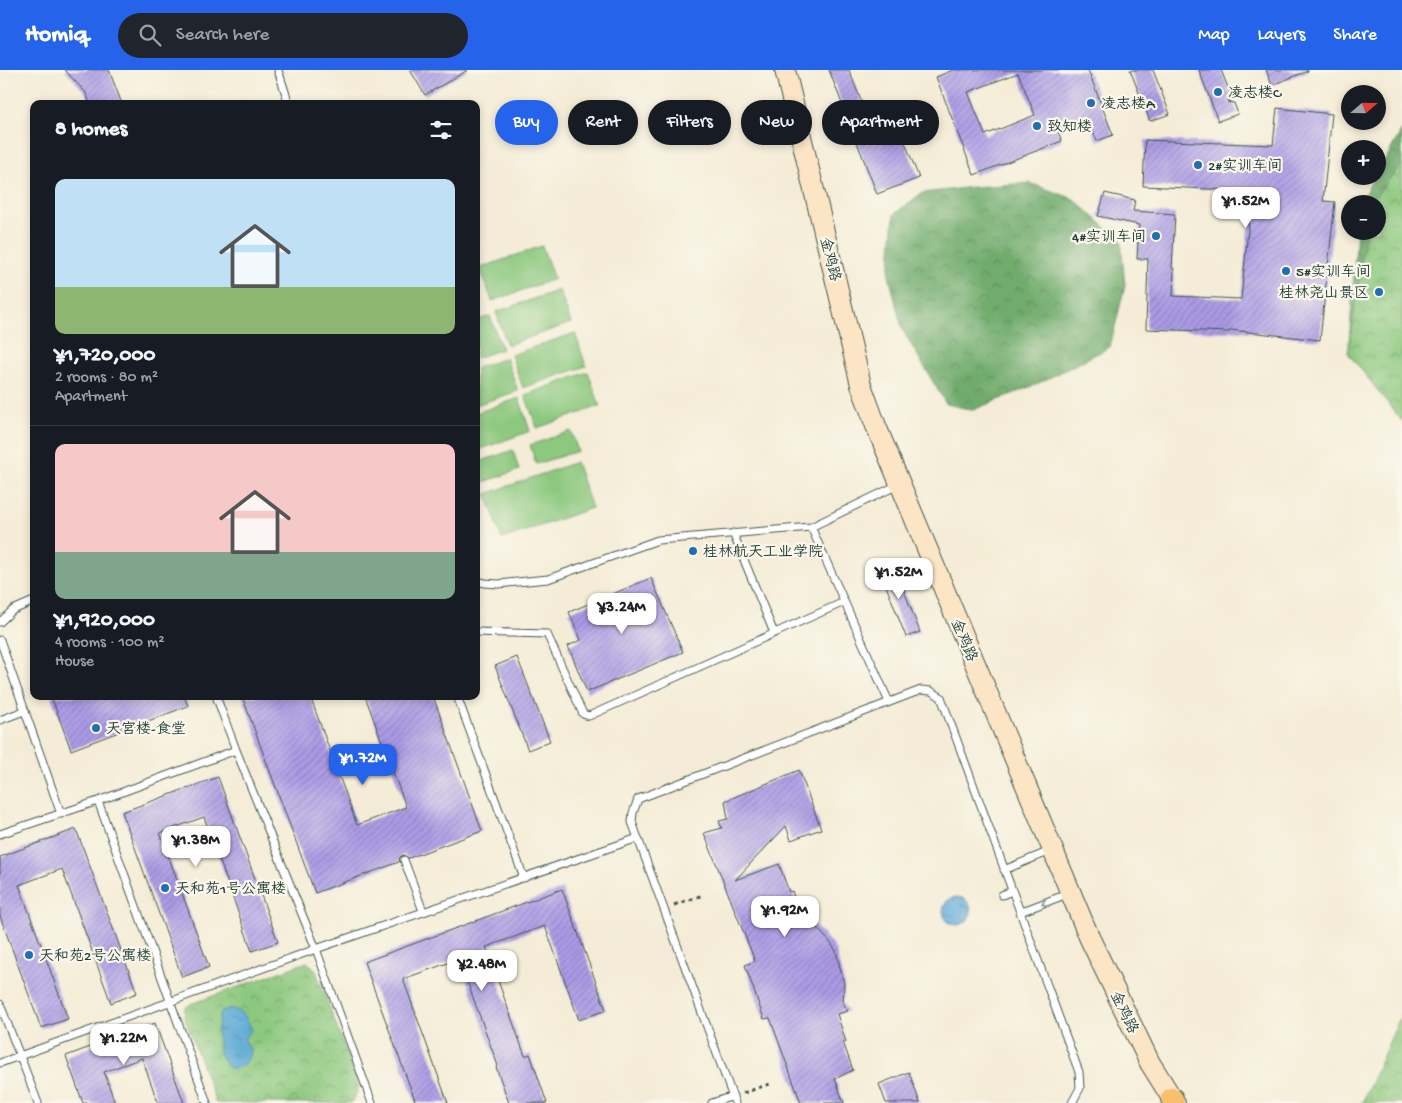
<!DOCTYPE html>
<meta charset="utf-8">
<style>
:root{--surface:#171b24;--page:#20242c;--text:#f1f3f6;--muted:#9ea1a6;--line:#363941;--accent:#2563eb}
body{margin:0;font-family:"Gochi Hand","LXGW WenKai TC",sans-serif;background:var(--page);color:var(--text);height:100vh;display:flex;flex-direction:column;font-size:19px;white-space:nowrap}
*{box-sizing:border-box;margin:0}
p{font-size:16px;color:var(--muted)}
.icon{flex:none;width:28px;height:28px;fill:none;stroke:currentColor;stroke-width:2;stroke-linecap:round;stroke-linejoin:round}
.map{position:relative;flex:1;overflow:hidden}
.side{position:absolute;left:30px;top:30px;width:450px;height:600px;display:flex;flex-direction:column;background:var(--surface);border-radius:10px;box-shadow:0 2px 8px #0003}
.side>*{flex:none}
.top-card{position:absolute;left:495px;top:30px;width:475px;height:45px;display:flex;gap:10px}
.needle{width:32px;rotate:70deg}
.controls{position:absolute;left:1341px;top:15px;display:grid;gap:10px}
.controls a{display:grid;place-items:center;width:45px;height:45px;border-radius:50%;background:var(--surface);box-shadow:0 2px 8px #0003;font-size:25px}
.price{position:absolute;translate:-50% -42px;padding:0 11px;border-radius:10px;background:#fff;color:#222;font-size:16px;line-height:32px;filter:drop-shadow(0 1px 2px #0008)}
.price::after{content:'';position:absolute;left:50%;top:30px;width:15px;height:11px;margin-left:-8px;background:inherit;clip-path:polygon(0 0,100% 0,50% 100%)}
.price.on{background:var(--accent);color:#fff}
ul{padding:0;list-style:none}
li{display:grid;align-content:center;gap:10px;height:265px;padding:0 25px}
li+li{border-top:1px solid var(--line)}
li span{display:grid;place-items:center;height:155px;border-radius:10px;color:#555}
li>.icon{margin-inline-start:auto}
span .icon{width:90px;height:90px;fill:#fffc;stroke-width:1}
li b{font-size:21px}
h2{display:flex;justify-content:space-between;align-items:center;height:60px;padding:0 25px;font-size:21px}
.chip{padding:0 18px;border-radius:22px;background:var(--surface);box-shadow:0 2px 8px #0003;font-size:18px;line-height:45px}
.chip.on{background:var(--accent);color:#fff}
header{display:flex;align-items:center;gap:30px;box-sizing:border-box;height:70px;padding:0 25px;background:var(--accent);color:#fff}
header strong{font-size:24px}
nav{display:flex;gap:28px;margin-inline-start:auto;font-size:18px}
.search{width:350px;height:45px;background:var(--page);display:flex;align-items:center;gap:12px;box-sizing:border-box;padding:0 18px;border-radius:28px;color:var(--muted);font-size:19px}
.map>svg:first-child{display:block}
</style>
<header>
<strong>Homiq</strong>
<div class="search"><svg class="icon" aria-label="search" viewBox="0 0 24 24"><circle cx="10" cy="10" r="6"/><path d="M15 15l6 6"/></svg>Search here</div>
<nav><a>Map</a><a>Layers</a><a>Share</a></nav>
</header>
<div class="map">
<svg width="1402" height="1033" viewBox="0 0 1402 1033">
<defs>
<pattern id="forest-crowns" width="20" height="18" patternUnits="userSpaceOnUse" patternTransform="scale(1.25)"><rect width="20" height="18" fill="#71ac6d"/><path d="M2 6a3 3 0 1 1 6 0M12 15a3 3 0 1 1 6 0" fill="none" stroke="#5c8d5a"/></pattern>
<pattern id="park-crowns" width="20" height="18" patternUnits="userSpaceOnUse" patternTransform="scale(1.25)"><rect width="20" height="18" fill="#8cc87e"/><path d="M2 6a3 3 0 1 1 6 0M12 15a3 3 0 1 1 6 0" fill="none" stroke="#72a468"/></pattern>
<pattern id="water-ripples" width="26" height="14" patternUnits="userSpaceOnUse" patternTransform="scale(1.25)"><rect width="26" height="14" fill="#5fabd7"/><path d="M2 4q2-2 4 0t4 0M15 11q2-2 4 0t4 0" fill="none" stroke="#4e8caf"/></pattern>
<pattern id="building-hatch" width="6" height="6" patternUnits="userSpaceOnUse" patternTransform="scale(1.25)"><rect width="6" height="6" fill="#ac9be7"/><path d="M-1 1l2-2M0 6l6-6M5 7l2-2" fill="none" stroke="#8b80bc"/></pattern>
</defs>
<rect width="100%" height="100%" fill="#fbf7ec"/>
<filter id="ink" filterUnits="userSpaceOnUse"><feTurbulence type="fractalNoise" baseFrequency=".02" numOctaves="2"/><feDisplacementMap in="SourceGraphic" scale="10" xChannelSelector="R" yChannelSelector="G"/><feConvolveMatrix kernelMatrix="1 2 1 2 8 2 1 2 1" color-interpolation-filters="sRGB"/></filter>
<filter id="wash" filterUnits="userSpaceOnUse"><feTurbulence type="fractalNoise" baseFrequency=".0096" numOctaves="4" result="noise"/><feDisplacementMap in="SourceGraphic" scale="20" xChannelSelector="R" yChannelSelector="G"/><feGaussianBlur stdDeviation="1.12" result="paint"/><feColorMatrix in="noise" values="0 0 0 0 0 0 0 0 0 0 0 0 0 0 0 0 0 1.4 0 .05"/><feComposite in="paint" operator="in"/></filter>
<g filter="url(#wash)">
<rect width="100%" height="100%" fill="#f4ecd6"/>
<path fill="url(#forest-crowns)" stroke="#487450" d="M 1402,60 L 1402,341 L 1349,274 L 1357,161 L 1378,161 L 1378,134 L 1359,133 L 1375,106 L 1378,106 L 1378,102 Z
M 1030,113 L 1074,129 L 1121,171 L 1125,216 L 1110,277 L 1037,314 L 973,340 L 946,334 L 902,259 L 889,205 L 894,144 L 922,123 L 973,117 Z"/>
<path fill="url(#park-crowns)" stroke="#568259" d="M 1402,94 L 1402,351 L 1348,283 L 1366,161 L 1378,161 L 1378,134 L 1370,133 Z
M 307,892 L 315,899 L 359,1016 L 353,1031 L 348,1033 L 216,1033 L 184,946 L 185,938 L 191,934 Z
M 1402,943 L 1402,1033 L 1362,1033 Z"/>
<path fill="#8cc87e" stroke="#568259" d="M 542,176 L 554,209 L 492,231 L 480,198 Z
M 559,220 L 571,253 L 507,275 L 496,242 Z
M 490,246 L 502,279 L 476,288 L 476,251 Z
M 575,263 L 586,296 L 523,318 L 511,285 Z
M 506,288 L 518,321 L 476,335 L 476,298 Z
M 588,302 L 600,336 L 537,358 L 525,325 Z
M 519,328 L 530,361 L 476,381 L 476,343 Z
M 571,361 L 578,381 L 536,394 L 530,375 Z
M 513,380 L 519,400 L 478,414 L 476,393 Z
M 576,392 L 592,438 L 502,469 L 486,424 Z"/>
<path fill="url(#water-ripples)" stroke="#3f7486" d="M943 841a14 14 0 1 1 28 0a14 14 0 1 1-28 0Z
M 230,938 C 244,942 246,947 252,960 C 239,971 247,970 250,980 C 251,985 246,992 243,995 L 233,999 C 214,992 216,957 221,942 Z"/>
<g id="blocks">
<path fill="url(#building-hatch)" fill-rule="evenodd" d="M 65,0 L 109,0 L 122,34 L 90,34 L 86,23 Z
M 410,0 L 468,0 L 425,25 Z
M 829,0 L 849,0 L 869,51 L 893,42 L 919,108 L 877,124 Z
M 953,0 L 1088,0 L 1113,65 L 1097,71 L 1087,48 L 1057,59 L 1062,71 L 974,105 L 936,7 ZM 1018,3 L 1035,45 L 985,65 L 968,22 Z
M 1130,0 L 1153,0 L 1170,44 L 1150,51 Z
M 1199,0 L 1221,0 L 1233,30 L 1227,32 L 1234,33 L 1238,44 L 1218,51 Z
M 1266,0 L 1308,0 L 1308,1 L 1272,15 Z
M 1277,38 L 1332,44 L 1323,131 L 1335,132 L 1320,270 L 1231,260 L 1230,262 L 1146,259 L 1148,189 L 1137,189 L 1139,155 L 1098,146 L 1105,123 L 1135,130 L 1133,141 L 1175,144 L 1172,198 L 1174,199 L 1173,226 L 1241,229 L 1252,121 L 1143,116 L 1145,70 L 1273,75 Z
M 893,492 L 920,562 L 906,567 L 879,498 Z
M 651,508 L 683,582 L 587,622 L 568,576 L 581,570 L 569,542 Z
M 517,587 L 550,671 L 528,680 L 495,596 Z
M 51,626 L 184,626 L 188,636 L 71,680 Z
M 242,626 L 310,626 L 357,755 L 406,737 L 365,626 L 433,626 L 482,761 L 409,788 L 403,785 L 400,787 L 399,792 L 315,823 Z
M 799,700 L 821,759 L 791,770 L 786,756 L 735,810 L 779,794 L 789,822 L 792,821 L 802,851 L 815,849 L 814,855 L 830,872 L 836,881 L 844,914 L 843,933 L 848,941 L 837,944 L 846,972 L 843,972 L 853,1000 L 835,1009 L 844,1033 L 801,1033 L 770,948 L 764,949 L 745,895 L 755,891 L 704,763 L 722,758 L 719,751 L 728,749 L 725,731 Z
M 218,707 L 278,872 L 252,881 L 204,747 L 160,763 L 209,897 L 182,907 L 122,742 Z
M 76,759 L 137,923 L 111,933 L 62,799 L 19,815 L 68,949 L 41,958 L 0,846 L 0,787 Z
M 562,819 L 606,940 L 579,950 L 545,856 L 486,877 L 525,986 L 530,984 L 547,1033 L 509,1033 L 496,997 L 498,996 L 459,889 L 403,909 L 448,1033 L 416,1033 L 364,892 Z
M 155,953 L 184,1033 L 158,1033 L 142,988 L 104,1002 L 115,1033 L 83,1033 L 66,986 Z
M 909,1002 L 920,1033 L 886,1033 L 879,1014 Z"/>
</g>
</g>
<g filter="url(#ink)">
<use href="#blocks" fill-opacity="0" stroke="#3f574c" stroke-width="1"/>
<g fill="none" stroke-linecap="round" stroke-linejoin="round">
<g stroke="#3f574c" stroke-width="9">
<path id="lane" d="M 278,0 L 289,34
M 811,457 L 889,632
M 733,463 L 774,563
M 476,511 L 485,513 L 498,514 L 548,509 L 658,470 L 811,457 L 900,414
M 0,552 L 13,540 L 34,531
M 476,562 L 547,564 L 583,644 L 589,646 L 844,532
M 0,570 L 61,744
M 216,626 L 236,680 L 316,879 L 372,1033
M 457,626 L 524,808
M 0,650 L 24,641
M 98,731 L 207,1033
M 0,764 L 98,731 L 236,680
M 404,790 L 423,841
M 1004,800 L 1050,781
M 1002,825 L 1012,821
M 1020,842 L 1070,823
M 0,934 L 38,1033
M 0,993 L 316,879 L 638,768
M 712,1033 L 733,1026
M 735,1033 L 632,752 L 633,743 L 638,729 L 921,620 L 931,621 L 941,627 L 1079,1002 L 1080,1018 L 1072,1033"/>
</g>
<g stroke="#3f574c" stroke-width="22">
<path id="secondary" d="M 785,0 L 861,315 L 876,356 L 1090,869 L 1150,993 L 1175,1033"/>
</g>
<g stroke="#3f574c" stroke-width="24">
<path id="primary" d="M 1172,1029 L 1173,1033"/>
</g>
<path stroke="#3f574c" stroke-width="3" stroke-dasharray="4 4" stroke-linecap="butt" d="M 674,835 L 703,825
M 743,1023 L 773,1013"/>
<use href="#lane" stroke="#fff" stroke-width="7"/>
<use href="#secondary" stroke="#fce5c4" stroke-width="20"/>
<use href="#primary" stroke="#f8bf6c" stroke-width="22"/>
</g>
<defs><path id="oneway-chevron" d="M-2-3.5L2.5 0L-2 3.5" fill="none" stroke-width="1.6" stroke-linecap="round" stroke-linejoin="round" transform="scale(1.25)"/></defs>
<use stroke="#8f9e9a" href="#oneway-chevron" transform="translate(1045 833) rotate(159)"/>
</g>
<g fill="#1f6fb2" stroke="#fbf7ec" stroke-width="2">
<circle cx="1218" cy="22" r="5"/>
<circle cx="1091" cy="33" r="5"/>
<circle cx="1037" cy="56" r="5"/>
<circle cx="1198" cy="95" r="5"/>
<circle cx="1156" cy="166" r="5"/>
<circle cx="1286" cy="201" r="5"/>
<circle cx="1379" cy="222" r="5"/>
<circle cx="693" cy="481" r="5"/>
<circle cx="96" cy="658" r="5"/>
<circle cx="165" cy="818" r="5"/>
<circle cx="29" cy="885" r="5"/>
</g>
<g text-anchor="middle" stroke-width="4.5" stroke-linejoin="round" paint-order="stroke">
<g font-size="15" fill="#1f3d34" stroke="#fbf7ec" text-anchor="start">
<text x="1228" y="27">凌志楼C</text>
<text x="1101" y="38">凌志楼A</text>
<text x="1047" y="61">致知楼</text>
<text x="1208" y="100">2#实训车间</text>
<text x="1146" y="171" text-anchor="end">4#实训车间</text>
<text x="1296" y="206">5#实训车间</text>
<text x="1369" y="227" text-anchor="end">桂林尧山景区</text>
<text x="703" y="486">桂林航天工业学院</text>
<text x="106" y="663">天宫楼-食堂</text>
<text x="175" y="823">天和苑1号公寓楼</text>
<text x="39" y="890">天和苑2号公寓楼</text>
</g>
<g font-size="15" fill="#1f3d34" stroke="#fbf7ec">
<text transform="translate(831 189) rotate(76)" y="5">金鸡路</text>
<text transform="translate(965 570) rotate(67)" y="5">金鸡路</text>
<text transform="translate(1125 942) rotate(64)" y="5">金鸡路</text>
</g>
</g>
</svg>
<div class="controls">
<a><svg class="needle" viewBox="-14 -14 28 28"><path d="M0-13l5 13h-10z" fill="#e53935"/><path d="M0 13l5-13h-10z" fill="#9ea1a6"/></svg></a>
<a>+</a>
<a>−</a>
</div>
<b class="price" style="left:1246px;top:159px">¥1.52M</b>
<b class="price" style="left:899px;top:530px">¥1.52M</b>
<b class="price" style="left:622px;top:565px">¥3.24M</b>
<b class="price on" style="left:363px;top:716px">¥1.72M</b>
<b class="price" style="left:196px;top:798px">¥1.38M</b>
<b class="price" style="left:785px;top:868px">¥1.92M</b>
<b class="price" style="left:482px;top:922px">¥2.48M</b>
<b class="price" style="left:124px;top:996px">¥1.22M</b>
<div class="top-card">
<a class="chip on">Buy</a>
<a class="chip">Rent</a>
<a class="chip">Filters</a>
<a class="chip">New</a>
<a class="chip">Apartment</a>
</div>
<section class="side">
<h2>8 homes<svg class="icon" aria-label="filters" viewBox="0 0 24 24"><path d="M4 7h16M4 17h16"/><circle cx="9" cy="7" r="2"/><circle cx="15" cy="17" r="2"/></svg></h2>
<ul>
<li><span style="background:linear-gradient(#bfe0f5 70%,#8fb573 0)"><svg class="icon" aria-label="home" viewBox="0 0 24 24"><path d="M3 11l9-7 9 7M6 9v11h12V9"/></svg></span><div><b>¥1,720,000</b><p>2 rooms · 80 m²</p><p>Apartment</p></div></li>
<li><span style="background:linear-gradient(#f6c9c9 70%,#7fa58c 0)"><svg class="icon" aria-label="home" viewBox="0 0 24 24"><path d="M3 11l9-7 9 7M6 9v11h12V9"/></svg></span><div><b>¥1,920,000</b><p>4 rooms · 100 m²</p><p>House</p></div></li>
</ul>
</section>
</div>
